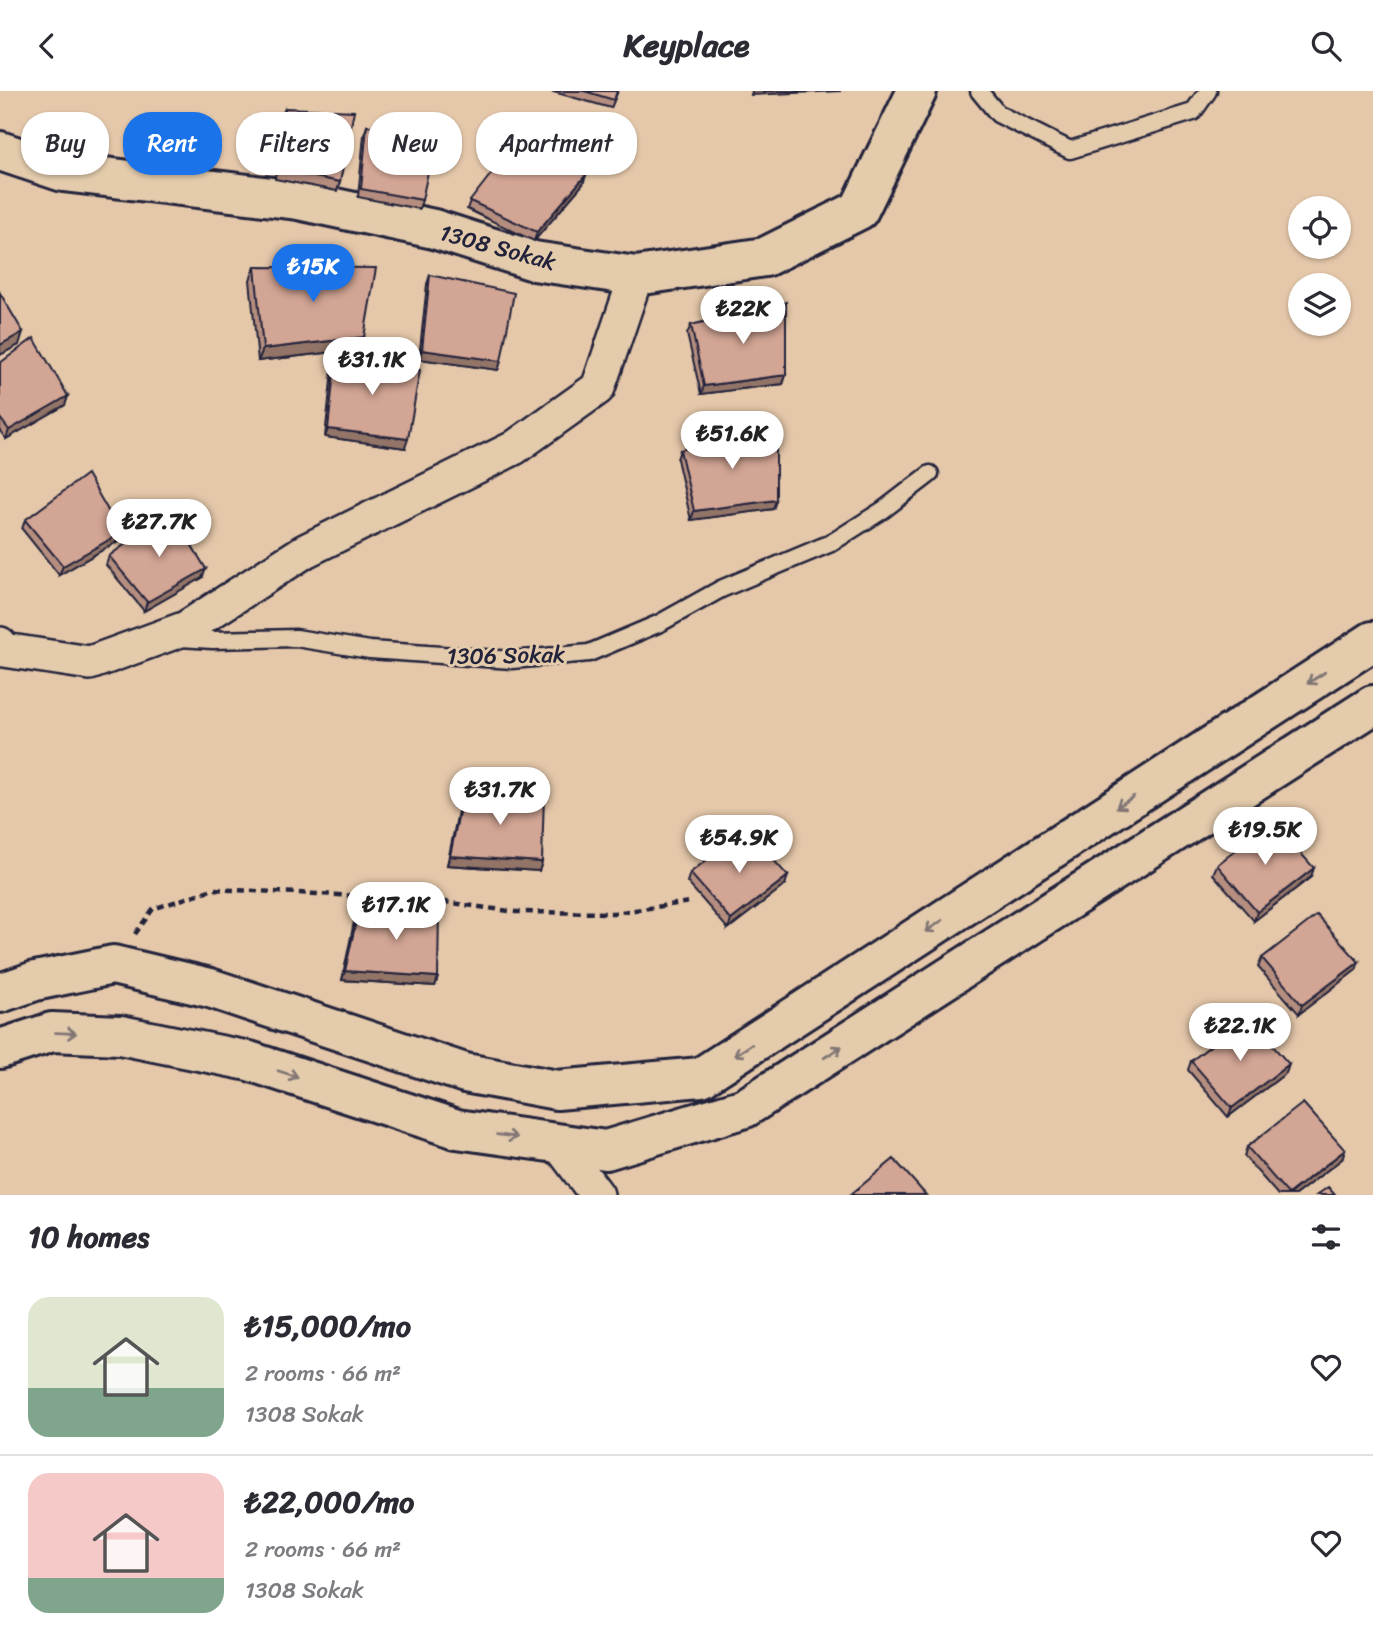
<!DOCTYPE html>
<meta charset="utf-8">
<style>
:root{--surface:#fff;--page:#f2f2f3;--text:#2b2b33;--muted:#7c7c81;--line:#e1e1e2;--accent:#1a73e8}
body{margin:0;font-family:Sriracha,sans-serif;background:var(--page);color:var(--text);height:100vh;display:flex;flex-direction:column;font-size:26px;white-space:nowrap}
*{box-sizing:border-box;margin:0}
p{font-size:23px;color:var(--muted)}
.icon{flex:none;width:38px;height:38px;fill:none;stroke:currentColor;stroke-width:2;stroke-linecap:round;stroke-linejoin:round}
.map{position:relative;height:1104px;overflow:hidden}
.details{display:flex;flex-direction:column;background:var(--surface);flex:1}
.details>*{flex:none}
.guide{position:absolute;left:21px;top:21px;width:700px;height:63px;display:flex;gap:14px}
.controls{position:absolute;left:1288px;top:105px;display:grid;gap:14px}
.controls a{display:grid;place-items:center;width:63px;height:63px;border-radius:50%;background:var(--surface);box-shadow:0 2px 5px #0004;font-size:35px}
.price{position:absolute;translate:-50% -60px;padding:0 16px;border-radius:24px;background:#fff;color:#222;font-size:23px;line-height:46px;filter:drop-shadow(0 2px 4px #0008)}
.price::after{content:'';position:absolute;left:50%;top:42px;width:21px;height:16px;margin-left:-10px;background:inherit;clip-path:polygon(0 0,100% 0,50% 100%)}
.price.on{background:var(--accent);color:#fff}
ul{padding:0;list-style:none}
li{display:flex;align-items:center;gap:21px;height:175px;padding:0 28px}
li+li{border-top:2px solid var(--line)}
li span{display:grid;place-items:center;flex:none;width:196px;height:140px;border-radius:21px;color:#555}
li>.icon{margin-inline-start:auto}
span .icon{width:84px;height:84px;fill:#fffc;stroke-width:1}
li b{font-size:30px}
h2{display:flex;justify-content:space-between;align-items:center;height:84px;padding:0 28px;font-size:30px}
.tag{padding:0 24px;border-radius:28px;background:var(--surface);box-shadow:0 2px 5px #0004;font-size:24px;line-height:63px}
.tag.on{background:var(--accent);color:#fff}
header{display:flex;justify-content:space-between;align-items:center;height:91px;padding:0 28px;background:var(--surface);font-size:32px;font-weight:800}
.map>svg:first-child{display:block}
</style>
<header><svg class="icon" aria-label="back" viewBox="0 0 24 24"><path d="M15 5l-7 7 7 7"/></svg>Keyplace<svg class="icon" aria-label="search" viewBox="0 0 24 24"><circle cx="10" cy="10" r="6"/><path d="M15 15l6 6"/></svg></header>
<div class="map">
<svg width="1373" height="1104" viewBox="0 0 1373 1104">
<rect width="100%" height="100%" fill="#e5c8aa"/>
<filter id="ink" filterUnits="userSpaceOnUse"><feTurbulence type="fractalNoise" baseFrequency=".0143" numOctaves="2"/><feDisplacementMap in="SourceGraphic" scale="14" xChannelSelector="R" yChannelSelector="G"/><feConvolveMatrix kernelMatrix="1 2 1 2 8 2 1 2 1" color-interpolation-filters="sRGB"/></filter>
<g filter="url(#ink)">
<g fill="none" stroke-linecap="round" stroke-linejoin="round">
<g stroke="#22223b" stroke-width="21">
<path id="lane" d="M 979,0 L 998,23 L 1070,59 L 1193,21 L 1208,0
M 180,547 L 213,549 L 296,547 L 370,559 L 512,569 L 589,562 L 660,532 L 721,498 L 831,452 L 883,419 L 930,383"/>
</g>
<g stroke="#22223b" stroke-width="38">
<path id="street" d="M 0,553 L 4,559 L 90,572 L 186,537 L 305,460 L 514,357 L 598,297 L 636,185
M 558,1052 L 597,1104"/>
</g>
<g stroke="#22223b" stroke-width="44">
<path id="secondary" d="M 0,60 L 63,81 L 298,109 L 434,138 L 534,170 L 636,185 L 765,166 L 859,119 L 917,0
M 0,902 L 35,890 L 113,874 L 210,897 L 465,982 L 557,999 L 701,986 L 1373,550
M 0,958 L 52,941 L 120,944 L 249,970 L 457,1038 L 606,1059 L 745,1017 L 1373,614"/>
</g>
<path stroke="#22223b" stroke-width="4.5" stroke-dasharray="7 5" stroke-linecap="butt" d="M 135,843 L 153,818 L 213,798 L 423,808 L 516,821 L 614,822 L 690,811"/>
<use href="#lane" stroke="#e3cbac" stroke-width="16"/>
<use href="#street" stroke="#e3cbac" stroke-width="33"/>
<use href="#secondary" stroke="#e3cbac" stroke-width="38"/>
</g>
<path fill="#b58e7f" stroke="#22223b" stroke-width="2" d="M 550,0 L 618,0 L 611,17 Z
M 285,17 L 340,91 L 337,100 L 275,88 L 282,25 Z
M 367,35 L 422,109 L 419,118 L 358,106 L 364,44 Z
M 586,84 L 583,93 L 534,150 L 467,118 L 470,110 Z
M 255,176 L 359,258 L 258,270 L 250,189 Z
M 430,184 L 501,270 L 498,279 L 419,268 L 427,193 Z
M 691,234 L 786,284 L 783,293 L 701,303 L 687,243 Z
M 336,262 L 405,357 L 325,346 L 333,271 Z
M 0,272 L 68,305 L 65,314 L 6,348 L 0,340 Z
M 680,359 L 776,409 L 773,418 L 691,429 L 677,368 Z
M 25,429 L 121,442 L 118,450 L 59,484 L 22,438 Z
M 109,465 L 202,487 L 144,520 L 106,474 Z
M 463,702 L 542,771 L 539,780 L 447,774 L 460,711 Z
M 1217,774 L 1311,786 L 1254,830 L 1213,783 Z
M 690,782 L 785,794 L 728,838 L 687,791 Z
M 359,817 L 438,886 L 435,895 L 342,889 L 355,826 Z
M 1262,867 L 1356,879 L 1299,923 L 1258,876 Z
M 1191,970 L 1289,973 L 1286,982 L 1228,1026 L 1188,979 Z
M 1247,1056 L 1342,1068 L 1295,1104 L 1278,1104 L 1244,1065 Z"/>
<path fill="#937468" stroke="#22223b" stroke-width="2" d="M 752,0 L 841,0 L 751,4 Z
M 586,84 L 583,93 L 534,150 L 537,141 Z
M 23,241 L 19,254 L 0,264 L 0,254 Z
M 364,246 L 359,258 L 258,270 L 263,258 Z
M 422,259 L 501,270 L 498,279 L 419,268 Z
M 786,284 L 783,293 L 701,303 L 704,295 Z
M 68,305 L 65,314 L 6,348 L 9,339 Z
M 328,338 L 408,348 L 405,357 L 325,346 Z
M 776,409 L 773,418 L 691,429 L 694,420 Z
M 121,442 L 118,450 L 59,484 L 63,475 Z
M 206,478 L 202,487 L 144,520 L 147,511 Z
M 450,765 L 542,771 L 539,780 L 447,774 Z
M 1314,777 L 1311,786 L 1254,830 L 1257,821 Z
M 788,785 L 785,794 L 728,838 L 731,829 Z
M 1359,871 L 1356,879 L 1299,923 L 1302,914 Z
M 345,880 L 438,886 L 435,895 L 342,889 Z
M 1289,973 L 1286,982 L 1228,1026 L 1232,1017 Z
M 1345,1059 L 1342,1068 L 1295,1104 L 1288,1104 Z"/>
<path fill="#d2a594" stroke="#22223b" stroke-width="2" d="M 584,0 L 617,0 L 614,9 Z
M 285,17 L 354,20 L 340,91 L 279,79 Z
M 367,35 L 437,39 L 422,109 L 361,98 Z
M 515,52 L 586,84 L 537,141 L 470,110 Z
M 255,176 L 376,177 L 364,246 L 263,258 Z
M 430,184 L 514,202 L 501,270 L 422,259 Z
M 0,202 L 23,241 L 0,254 Z
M 786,211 L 786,284 L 704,295 L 691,234 Z
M 34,247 L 68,305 L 9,339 L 0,327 L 0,272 Z
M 336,262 L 420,279 L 408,348 L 328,338 Z
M 776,336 L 776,409 L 694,420 L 680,359 Z
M 87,383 L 121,442 L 63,475 L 25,429 Z
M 171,420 L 206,478 L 147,511 L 109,465 Z
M 463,702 L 544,702 L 542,771 L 450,765 Z
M 1272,730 L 1314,777 L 1257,821 L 1217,774 Z
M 746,738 L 788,785 L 731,829 L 690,782 Z
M 359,817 L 439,817 L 438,886 L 345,880 Z
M 1317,824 L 1359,871 L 1302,914 L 1262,867 Z
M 1247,926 L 1289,973 L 1232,1017 L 1191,970 Z
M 1303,1012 L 1345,1059 L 1288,1103 L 1247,1056 Z
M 894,1068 L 926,1104 L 850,1104 Z
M 1328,1096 L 1335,1104 L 1317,1104 Z"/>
<defs><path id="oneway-shaft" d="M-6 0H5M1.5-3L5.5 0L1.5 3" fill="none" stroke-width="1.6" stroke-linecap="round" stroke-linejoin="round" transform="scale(1.75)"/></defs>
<g stroke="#827674">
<use href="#oneway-shaft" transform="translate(1316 587) rotate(147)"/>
<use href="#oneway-shaft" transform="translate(1125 711) rotate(147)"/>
<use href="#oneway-shaft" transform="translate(934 835) rotate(147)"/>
<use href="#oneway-shaft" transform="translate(66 942) rotate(2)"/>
<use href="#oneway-shaft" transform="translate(743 959) rotate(148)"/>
<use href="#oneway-shaft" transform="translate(833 961) rotate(-33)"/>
<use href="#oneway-shaft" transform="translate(288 983) rotate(18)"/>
<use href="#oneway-shaft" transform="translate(507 1045) rotate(8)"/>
</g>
</g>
<g text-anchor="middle" stroke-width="6" stroke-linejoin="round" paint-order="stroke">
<g font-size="23" fill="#22223b" stroke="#e3cbac">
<text transform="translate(498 156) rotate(15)" y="8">1308 Sokak</text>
<text transform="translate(506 564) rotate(-1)" y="8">1306 Sokak</text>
</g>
</g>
</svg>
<div class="controls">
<a><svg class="icon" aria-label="locate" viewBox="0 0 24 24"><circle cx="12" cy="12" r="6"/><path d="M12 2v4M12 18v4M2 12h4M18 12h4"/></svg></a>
<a><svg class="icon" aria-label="layers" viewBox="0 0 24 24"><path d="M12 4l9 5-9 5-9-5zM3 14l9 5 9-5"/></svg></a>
</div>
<b class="price on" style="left:313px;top:213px">₺15K</b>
<b class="price" style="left:743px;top:255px">₺22K</b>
<b class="price" style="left:372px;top:306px">₺31.1K</b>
<b class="price" style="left:732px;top:380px">₺51.6K</b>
<b class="price" style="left:159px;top:468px">₺27.7K</b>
<b class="price" style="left:500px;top:736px">₺31.7K</b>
<b class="price" style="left:1265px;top:776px">₺19.5K</b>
<b class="price" style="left:739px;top:784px">₺54.9K</b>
<b class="price" style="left:396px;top:851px">₺17.1K</b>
<b class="price" style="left:1240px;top:972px">₺22.1K</b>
<div class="guide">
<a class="tag">Buy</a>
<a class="tag on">Rent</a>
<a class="tag">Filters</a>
<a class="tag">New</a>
<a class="tag">Apartment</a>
</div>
</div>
<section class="details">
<h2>10 homes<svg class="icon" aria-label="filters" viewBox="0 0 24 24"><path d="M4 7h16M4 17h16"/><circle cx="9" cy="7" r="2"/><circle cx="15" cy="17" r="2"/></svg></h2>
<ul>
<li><span style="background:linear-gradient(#dfe7d0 65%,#7fa58c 0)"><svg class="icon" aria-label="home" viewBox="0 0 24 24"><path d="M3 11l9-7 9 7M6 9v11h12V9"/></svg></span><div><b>₺15,000/mo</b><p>2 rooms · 66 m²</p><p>1308 Sokak</p></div><svg class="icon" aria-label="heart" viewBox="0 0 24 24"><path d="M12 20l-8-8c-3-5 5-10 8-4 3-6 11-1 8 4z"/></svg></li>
<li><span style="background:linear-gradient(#f6c9c9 75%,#7fa58c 0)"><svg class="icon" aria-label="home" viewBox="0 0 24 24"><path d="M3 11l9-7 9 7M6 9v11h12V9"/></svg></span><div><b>₺22,000/mo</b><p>2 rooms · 66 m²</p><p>1308 Sokak</p></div><svg class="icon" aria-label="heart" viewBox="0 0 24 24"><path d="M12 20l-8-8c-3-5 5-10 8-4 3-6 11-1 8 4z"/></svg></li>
</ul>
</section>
